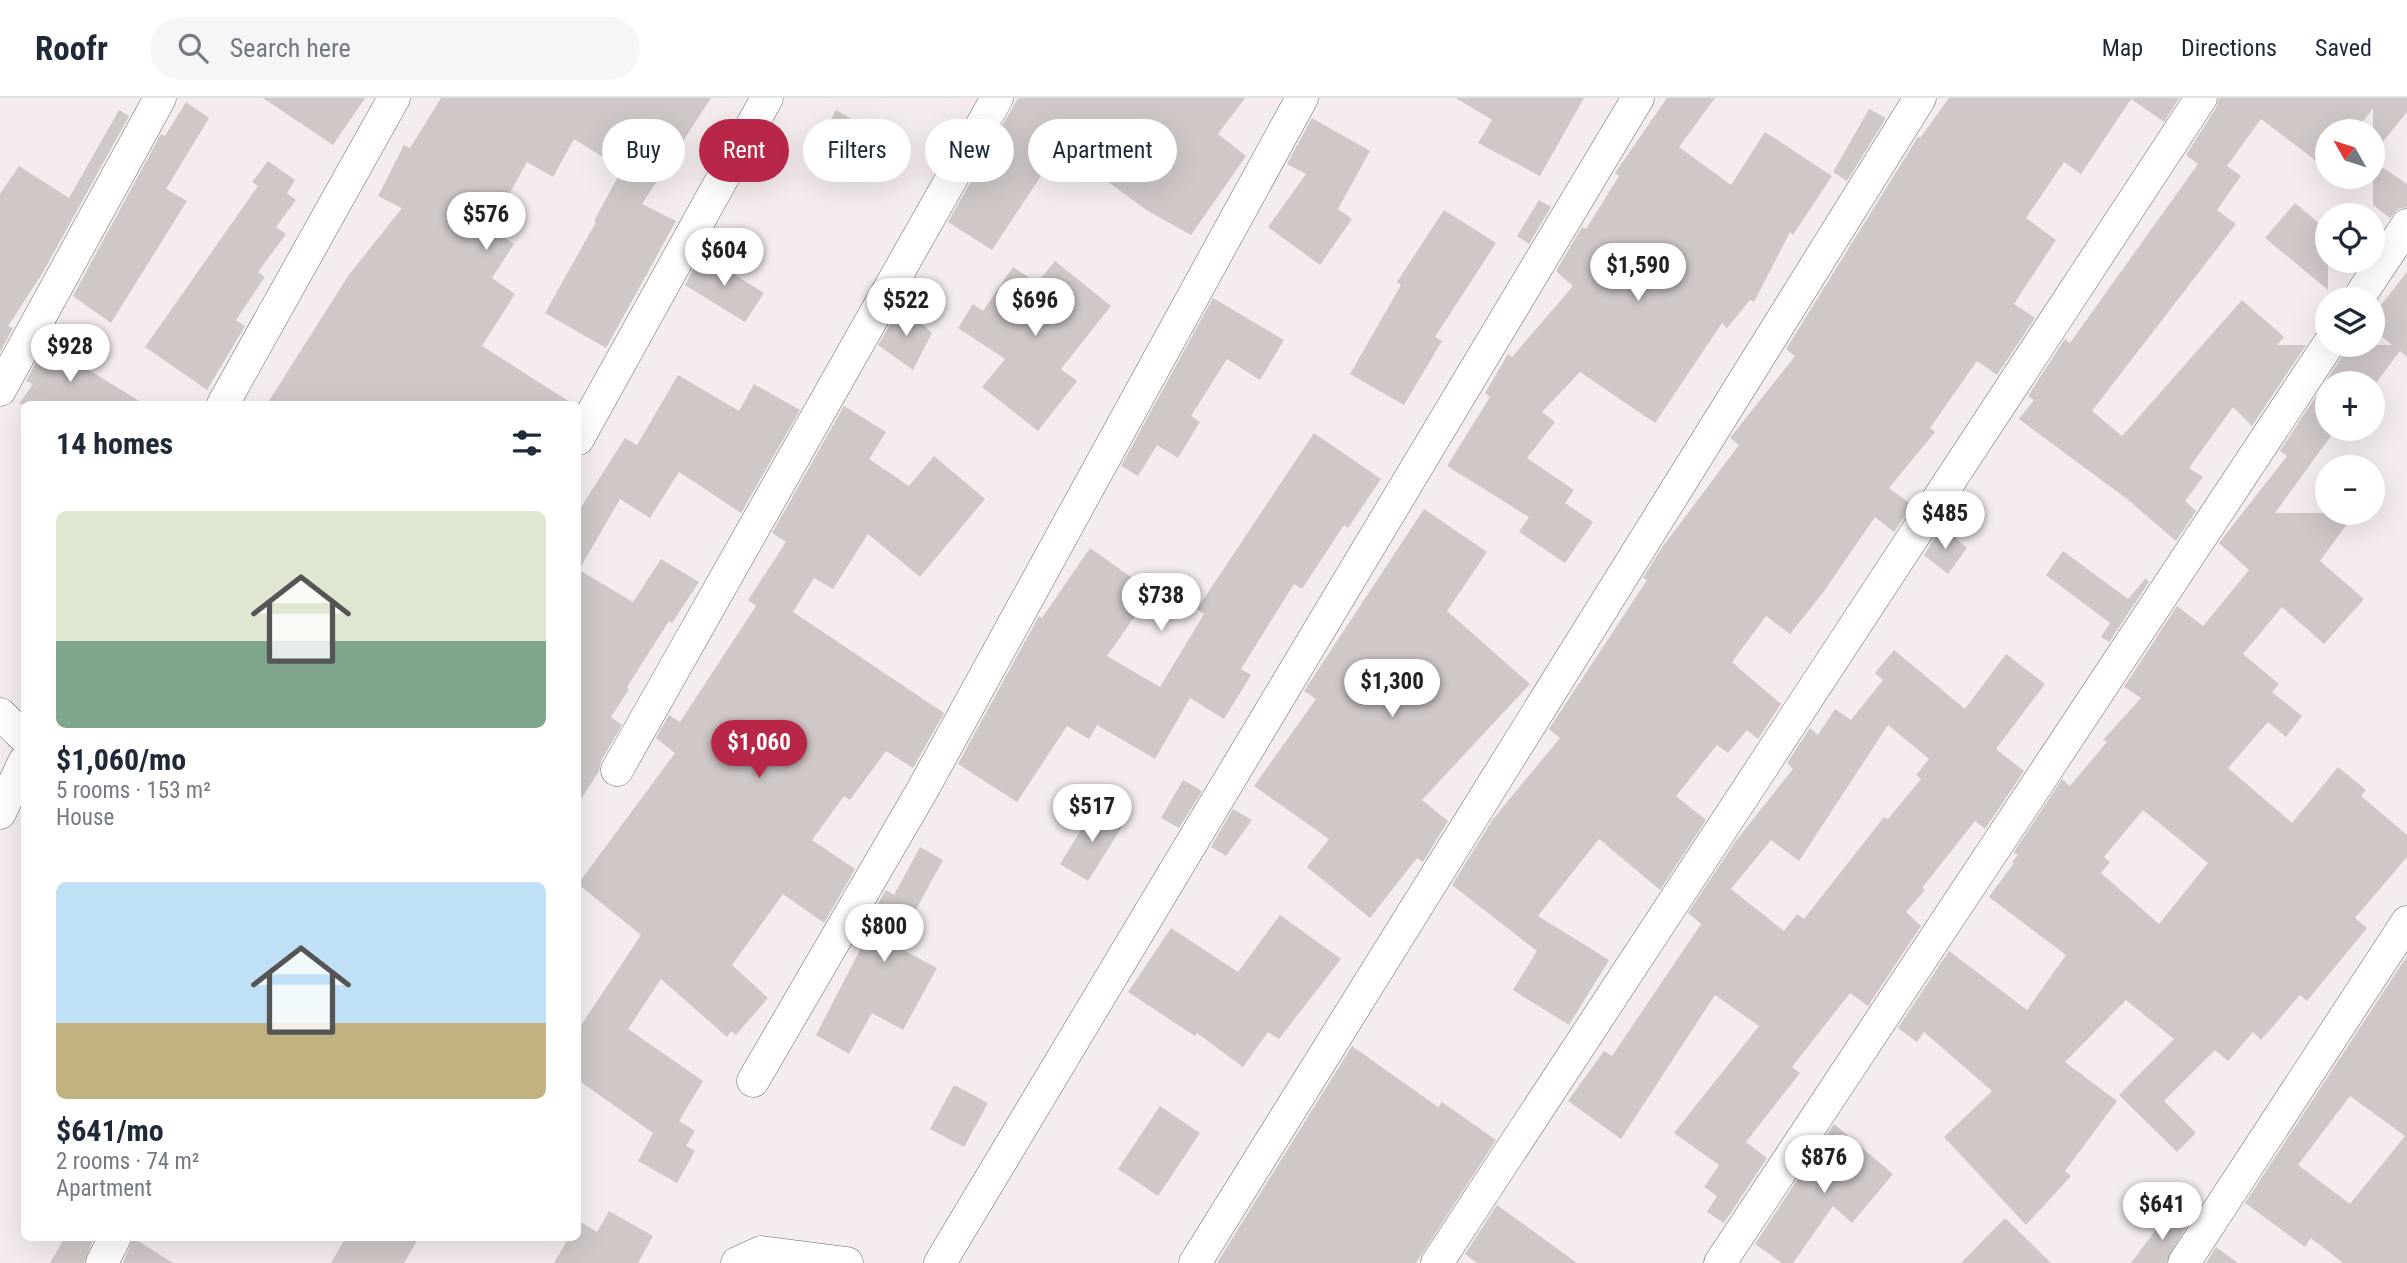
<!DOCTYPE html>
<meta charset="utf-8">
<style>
:root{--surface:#fff;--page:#f6f6f7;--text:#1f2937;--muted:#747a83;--line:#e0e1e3;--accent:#b82747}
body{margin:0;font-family:"Roboto Condensed",sans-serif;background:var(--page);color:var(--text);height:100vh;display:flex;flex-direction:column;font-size:26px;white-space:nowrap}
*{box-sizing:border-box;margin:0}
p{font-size:23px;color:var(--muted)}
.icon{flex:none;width:38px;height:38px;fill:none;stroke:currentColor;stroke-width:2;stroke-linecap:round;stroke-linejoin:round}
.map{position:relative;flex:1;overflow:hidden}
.details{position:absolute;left:21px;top:303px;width:560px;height:840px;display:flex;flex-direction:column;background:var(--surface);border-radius:10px;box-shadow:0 7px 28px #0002}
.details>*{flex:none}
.banner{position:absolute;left:602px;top:21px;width:665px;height:63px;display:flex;gap:14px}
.needle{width:46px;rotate:309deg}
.buttons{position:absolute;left:2315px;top:21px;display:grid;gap:14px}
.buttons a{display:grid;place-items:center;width:70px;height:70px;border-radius:50%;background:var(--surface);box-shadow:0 7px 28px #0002;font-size:35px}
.price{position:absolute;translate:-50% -60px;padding:0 16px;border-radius:24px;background:#fff;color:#222;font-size:23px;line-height:46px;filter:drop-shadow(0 2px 4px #0008)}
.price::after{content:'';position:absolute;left:50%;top:42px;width:21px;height:16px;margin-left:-10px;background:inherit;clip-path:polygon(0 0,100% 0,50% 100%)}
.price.current{background:var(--accent);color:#fff}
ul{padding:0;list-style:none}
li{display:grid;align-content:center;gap:14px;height:371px;padding:0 35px}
li span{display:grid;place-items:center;height:217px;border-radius:10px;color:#555}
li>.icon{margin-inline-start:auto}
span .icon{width:126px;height:126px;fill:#fffc;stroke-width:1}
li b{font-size:30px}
h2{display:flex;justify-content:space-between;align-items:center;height:84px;padding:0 35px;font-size:30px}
.pill{padding:0 24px;border-radius:32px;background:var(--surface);box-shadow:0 7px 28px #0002;font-size:24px;line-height:63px}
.pill.current{background:var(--accent);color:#fff}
header{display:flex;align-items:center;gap:42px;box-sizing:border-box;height:98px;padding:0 35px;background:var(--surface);border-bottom:2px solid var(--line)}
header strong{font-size:33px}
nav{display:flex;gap:38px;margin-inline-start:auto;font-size:24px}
.search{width:490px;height:63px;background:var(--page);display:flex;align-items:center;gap:18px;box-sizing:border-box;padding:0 24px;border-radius:38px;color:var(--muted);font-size:26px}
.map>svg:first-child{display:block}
</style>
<header>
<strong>Roofr</strong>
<div class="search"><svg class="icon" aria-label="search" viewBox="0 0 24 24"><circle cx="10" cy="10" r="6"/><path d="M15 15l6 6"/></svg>Search here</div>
<nav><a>Map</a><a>Directions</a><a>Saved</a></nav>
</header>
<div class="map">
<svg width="2407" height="1165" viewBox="0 0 2407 1165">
<rect width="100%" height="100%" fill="#f5eced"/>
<path fill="#d0c7c7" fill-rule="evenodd" d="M 263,0 L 365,0 L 333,47 Z
M 441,0 L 711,0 L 642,106 L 676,123 L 606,250 L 545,215 L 596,124 L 594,123 L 622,71 L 574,41 L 553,79 L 527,64 L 490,130 L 514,146 L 492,180 L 515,196 L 482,248 L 573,306 L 267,306 L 348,178 L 402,110 L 378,98 L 404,47 L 410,50 Z
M 1018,0 L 1245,0 L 1218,36 L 1246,58 L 1191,137 L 1148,113 L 1060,49 L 992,152 L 948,124 Z
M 1456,0 L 1584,0 L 1540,78 L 1478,45 L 1492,22 Z
M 1667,0 L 1715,0 L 1679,49 L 1731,87 L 1765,34 L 1832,78 L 1793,137 L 1790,134 L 1754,204 L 1750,202 L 1727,230 L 1722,225 L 1655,325 L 1580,274 L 1542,314 L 1555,324 L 1527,360 L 1574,392 L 1565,405 L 1593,424 L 1565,465 L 1519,434 L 1529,419 L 1447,368 L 1490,299 L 1485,295 L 1508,256 L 1512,259 L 1573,188 L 1556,173 L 1582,129 L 1586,131 L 1619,78 L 1615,75 Z
M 1949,0 L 2179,0 L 2164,24 L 2131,1 L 2081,76 L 2064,64 L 2026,120 L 2056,142 L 2014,206 L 2035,220 L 1997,277 L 1977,263 L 1930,330 L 1935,334 L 1889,390 L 1912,407 L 1894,434 L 1875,419 L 1822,496 L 1790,536 L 1766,518 L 1732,564 L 1781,606 L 1758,641 L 1747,632 L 1728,655 L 1717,647 L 1676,698 L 1706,722 L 1660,792 L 1599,741 L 1538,818 L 1609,862 L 1569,927 L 1513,892 L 1537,853 L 1452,787 L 1493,721 L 1560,640 L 1549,631 L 1647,482 L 1643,480 L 1661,451 L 1739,347 L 1730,340 L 1795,258 L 1786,251 L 1918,39 L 1920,40 Z
M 2219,0 L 2407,0 L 2407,14 L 2373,56 L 2373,10 L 2356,33 L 2328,33 L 2328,72 L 2261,21 L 2227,68 L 2241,78 L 2217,112 L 2236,126 L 2092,313 L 2122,338 L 2242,202 L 2284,239 L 2277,247 L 2306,247 L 2252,328 L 2233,309 L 2189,370 L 2203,379 L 2185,403 L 2196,413 L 2176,443 L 2127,401 L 2019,321 L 2034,302 L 2028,298 L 2065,241 L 2070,245 L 2198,66 L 2186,57 L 2216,10 Z
M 186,4 L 209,20 L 166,91 L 187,103 L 111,225 L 73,198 L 161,36 L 165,38 Z
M 1869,11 L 1886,20 L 1847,83 L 1833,74 Z
M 119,12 L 129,18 L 42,176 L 8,228 L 13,230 L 0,254 L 0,96 L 19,68 L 69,100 Z
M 836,12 L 879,37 L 852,85 L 809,60 Z
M 1312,20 L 1370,53 L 1338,111 L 1352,121 L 1320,167 L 1268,129 L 1306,76 L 1287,66 Z
M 268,63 L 295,82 L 287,95 L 296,102 L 276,129 L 286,136 L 258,174 L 265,179 L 236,222 L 245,228 L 207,292 L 145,249 L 258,88 L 252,84 Z
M 2373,63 L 2407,86 L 2407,109 L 2398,111 L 2390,120 L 2373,107 Z
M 1539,102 L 1551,109 L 1529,146 L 1517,138 Z
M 2295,105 L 2328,133 L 2328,192 L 2265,140 Z
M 1444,112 L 1496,145 L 1435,239 L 1442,243 L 1404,307 L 1350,276 L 1401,187 L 1397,184 Z
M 701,156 L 764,195 L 745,224 L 685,187 Z
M 1055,163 L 1111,208 L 1061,271 L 1077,283 L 1038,333 L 982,289 L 1005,261 L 958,230 L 973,206 L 983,213 L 1013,169 L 1037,185 Z
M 2407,174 L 2407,259 L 2400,253 L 2376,285 L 2328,285 L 2328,331 L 2333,335 L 2275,415 L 2355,415 L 2320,463 L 2364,501 L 2324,546 L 2282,509 L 2243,556 L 2279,586 L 2272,594 L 2302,618 L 2286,639 L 2268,624 L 2228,670 L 2292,725 L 2338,669 L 2366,692 L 2361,698 L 2407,737 L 2407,759 L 2355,820 L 2367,830 L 2307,903 L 2300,897 L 2261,942 L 2253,934 L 2228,963 L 2215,952 L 2164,1003 L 2196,1035 L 2177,1054 L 2119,997 L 2174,941 L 2126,902 L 2065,964 L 2117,1003 L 2065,1073 L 2071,1078 L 2026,1127 L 1944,1039 L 1992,993 L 1924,934 L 1917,944 L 1898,930 L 1949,853 L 2027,912 L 2066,857 L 1989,799 L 2014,765 L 2012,764 L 2018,757 L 2014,754 L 2062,681 L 2070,688 L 2107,644 L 2103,642 L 2141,600 L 2124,589 L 2177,508 L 2203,528 L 2249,472 L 2219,445 L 2287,358 L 2280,353 L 2343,257 L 2346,247 L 2392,247 L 2373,231 L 2373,217 ZM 2143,712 L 2208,765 L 2159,826 L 2101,775 L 2110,764 L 2104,759 Z
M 1213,200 L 1284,242 L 1260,282 L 1227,261 L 1191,318 L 1200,324 L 1178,360 L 1157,347 L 1138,378 L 1121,368 Z
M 901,208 L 932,235 L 913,272 L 878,247 Z
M 45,248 L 55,251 L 144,306 L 19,306 L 33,286 L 26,283 Z
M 678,277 L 739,313 L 754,286 L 800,312 L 741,415 L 679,374 L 650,420 L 620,401 L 579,472 L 633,504 L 661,461 L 699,484 L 672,525 L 669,523 L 627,589 L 629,591 L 611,619 L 622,627 L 601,663 L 599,673 L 578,706 L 578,414 L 625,340 L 637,347 Z
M 844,308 L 886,334 L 869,361 L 909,388 L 934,358 L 985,401 L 920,479 L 868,436 L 833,491 L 814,480 L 793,514 L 944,615 L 913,670 L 886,653 L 850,702 L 844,698 L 812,742 L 855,771 L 824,825 L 783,796 L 732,867 L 768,900 L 736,937 L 731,933 L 727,939 L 661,881 L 628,931 L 703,983 L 679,1023 L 695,1033 L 686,1048 L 695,1053 L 677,1085 L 638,1063 L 653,1035 L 578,982 L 578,932 L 641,837 L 578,786 L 675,655 L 656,640 L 669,617 L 680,624 L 756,508 L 748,502 L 786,444 L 772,435 Z
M 1314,335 L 1381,381 L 1348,430 L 1344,427 L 1302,491 L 1294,486 L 1241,571 L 1251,577 L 1224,621 L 1190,600 L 1155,661 L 1097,627 L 1089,641 L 1067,628 L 1017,704 L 958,666 L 1039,518 L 1042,520 L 1090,450 L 1152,494 L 1107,558 L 1160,589 L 1204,516 L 1197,511 Z
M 1424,411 L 1487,454 L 1447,513 L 1530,586 L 1422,702 L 1448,723 L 1423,764 L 1417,760 L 1370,820 L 1307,769 L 1329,741 L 1254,688 L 1316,601 L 1304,593 Z
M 1942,429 L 1967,450 L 1948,476 L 1924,457 Z
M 2063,453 L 2128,501 L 2146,480 L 2149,484 L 2109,544 L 2101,539 L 2110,525 L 2046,477 Z
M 1894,552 L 1965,611 L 2006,556 L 2045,586 L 1996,651 L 2024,673 L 1985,731 L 1975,723 L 1922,790 L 1925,792 L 1906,814 L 1921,828 L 1868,908 L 1850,895 L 1792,969 L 1800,975 L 1746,1044 L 1767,1060 L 1724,1125 L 1707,1114 L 1717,1098 L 1704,1089 L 1719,1067 L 1674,1035 L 1759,928 L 1715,897 L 1621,1041 L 1568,1003 L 1604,953 L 1612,958 L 1701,826 L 1688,815 L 1735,744 L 1793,671 L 1787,665 L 1810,630 L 1818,637 L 1835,611 L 1851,622 L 1883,582 L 1875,575 ZM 1888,627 L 1929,661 L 1916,677 L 1921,681 L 1888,721 L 1884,719 L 1804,821 L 1797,816 L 1784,833 L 1731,791 L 1771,742 L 1799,763 Z
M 1183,682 L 1202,693 L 1179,730 L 1161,720 Z
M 1095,710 L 1123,727 L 1088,783 L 1060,766 Z
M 1233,711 L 1252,722 L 1226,758 L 1211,749 Z
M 920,749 L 943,762 L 896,848 L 937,870 L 903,932 L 872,915 L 849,956 L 816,937 L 860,852 L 854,847 L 886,792 L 894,797 Z
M 1280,817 L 1341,861 L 1279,941 L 1268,934 L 1243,969 L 1197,935 L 1195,938 L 1128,894 L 1171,830 L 1238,874 Z
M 2407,858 L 2407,1165 L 2343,1165 L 2311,1140 L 2305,1149 L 2245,1105 ZM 2350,998 L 2405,1038 L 2350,1106 L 2298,1067 Z
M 1352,948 L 1438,1009 L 1442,1004 L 1496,1042 L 1416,1165 L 1217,1165 Z
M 954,987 L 988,1005 L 964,1049 L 930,1031 Z
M 1160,1008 L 1200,1035 L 1158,1098 L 1118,1071 Z
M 1834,1026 L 1893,1076 L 1852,1125 L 1833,1108 L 1793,1165 L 1782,1165 L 1755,1146 Z
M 1497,1107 L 1577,1165 L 1477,1165 L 1465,1156 Z
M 609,1113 L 653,1138 L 638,1165 L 554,1165 L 569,1139 L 578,1139 L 579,1123 L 597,1134 Z
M 2169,1114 L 2187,1127 L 2166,1165 L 2131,1165 Z
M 2005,1120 L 2051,1165 L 1961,1165 Z
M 65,1139 L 94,1139 L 84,1165 L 50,1165 Z
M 346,1139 L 419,1139 L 404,1165 L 331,1165 Z
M 133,1140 L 173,1165 L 123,1165 Z
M 2216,1149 L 2238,1165 L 2206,1165 Z"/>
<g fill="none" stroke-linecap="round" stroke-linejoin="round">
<g stroke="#6e6666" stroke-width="33">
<path id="street" d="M 2358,201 L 2407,127
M 0,292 L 160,0
M 223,306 L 394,0
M 578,341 L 767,0
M 0,616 L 24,639
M 617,672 L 997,0
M 0,715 L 24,664
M 753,983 L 923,691 L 1302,0
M 102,1165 L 115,1139
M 737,1165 L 761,1154 L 847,1165
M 940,1165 L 1638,0
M 1195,1165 L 1920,0
M 1437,1165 L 2201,0
M 1720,1165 L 2328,247
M 2184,1165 L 2407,824"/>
</g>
<use href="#street" stroke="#fff" stroke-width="32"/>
</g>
</svg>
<div class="buttons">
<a><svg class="needle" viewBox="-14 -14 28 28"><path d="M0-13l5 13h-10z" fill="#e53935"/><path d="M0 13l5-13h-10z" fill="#747a83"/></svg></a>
<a><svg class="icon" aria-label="locate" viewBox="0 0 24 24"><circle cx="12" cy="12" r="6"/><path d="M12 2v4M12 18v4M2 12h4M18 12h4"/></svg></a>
<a><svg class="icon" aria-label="layers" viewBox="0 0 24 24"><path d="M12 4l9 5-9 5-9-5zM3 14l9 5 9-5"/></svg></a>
<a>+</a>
<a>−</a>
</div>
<b class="price" style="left:486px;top:154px">$576</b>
<b class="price" style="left:724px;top:190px">$604</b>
<b class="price" style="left:1638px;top:205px">$1,590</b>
<b class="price" style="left:906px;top:240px">$522</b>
<b class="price" style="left:1035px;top:240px">$696</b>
<b class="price" style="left:70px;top:286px">$928</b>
<b class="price" style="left:1945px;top:453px">$485</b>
<b class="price" style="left:1161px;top:535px">$738</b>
<b class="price" style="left:1392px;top:621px">$1,300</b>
<b class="price current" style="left:759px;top:682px">$1,060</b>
<b class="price" style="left:1092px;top:746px">$517</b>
<b class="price" style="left:884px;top:866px">$800</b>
<b class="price" style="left:1824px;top:1097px">$876</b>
<b class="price" style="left:2162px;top:1144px">$641</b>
<div class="banner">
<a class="pill">Buy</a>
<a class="pill current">Rent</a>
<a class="pill">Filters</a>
<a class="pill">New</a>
<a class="pill">Apartment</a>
</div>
<section class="details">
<h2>14 homes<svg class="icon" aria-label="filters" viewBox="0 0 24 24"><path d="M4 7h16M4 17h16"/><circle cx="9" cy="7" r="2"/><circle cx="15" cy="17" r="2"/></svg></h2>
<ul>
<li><span style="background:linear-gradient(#dfe7d0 60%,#7fa58c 0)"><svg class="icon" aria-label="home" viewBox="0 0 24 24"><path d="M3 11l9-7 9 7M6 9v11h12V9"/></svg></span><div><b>$1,060/mo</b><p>5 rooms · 153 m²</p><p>House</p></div></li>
<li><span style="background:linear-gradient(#bfe0f5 65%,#c2b280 0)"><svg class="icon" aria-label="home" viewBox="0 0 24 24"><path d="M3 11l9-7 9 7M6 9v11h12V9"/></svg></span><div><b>$641/mo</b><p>2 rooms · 74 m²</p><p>Apartment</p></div></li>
</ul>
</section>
</div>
